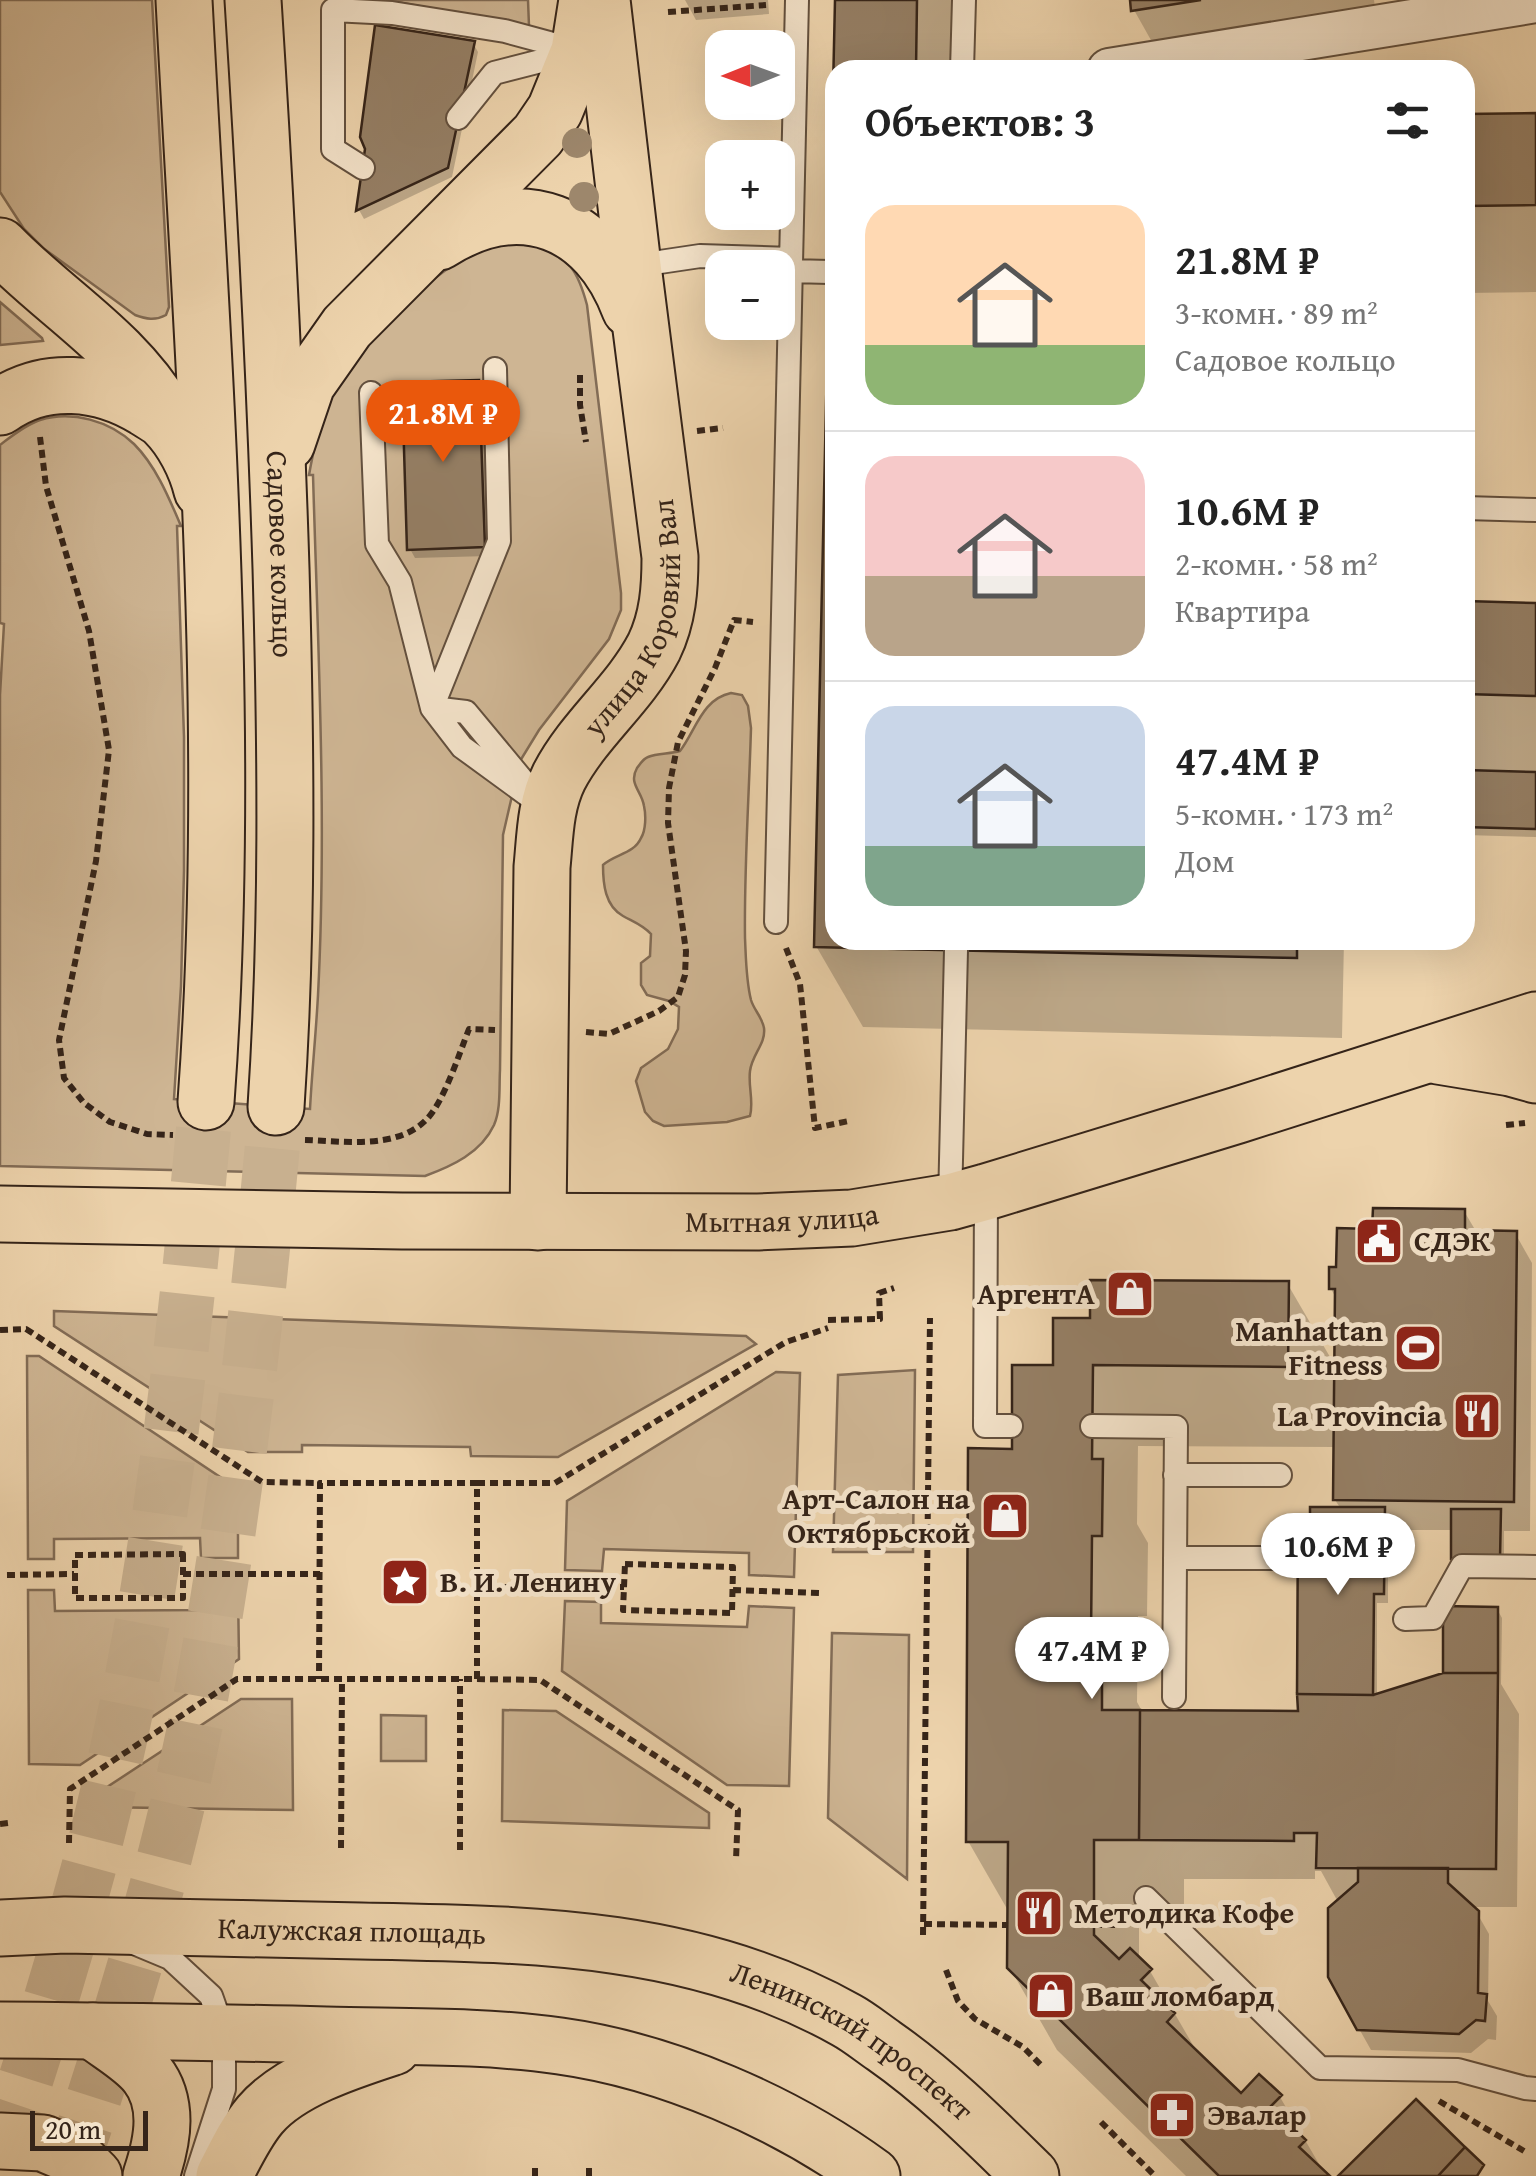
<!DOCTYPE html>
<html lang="ru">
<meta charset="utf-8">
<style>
:root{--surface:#fff;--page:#f6f6f6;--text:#222;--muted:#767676;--line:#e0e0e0;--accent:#ea580c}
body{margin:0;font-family:"Gentium Book Plus",serif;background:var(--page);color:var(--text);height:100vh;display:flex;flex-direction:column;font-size:38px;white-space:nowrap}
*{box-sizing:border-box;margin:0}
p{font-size:32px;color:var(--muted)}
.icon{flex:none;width:55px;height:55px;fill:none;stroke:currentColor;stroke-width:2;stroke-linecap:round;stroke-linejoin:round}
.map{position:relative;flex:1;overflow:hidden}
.panel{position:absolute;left:825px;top:60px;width:650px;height:890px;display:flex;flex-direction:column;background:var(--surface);border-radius:30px;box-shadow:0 10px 40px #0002}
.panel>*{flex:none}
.needle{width:65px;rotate:269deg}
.controls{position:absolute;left:705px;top:30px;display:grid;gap:20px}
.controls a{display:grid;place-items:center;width:90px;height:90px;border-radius:20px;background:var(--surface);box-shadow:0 10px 40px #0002;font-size:50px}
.scale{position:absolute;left:30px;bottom:25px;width:118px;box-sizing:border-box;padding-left:10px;border:5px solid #352419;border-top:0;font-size:28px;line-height:35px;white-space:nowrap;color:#352419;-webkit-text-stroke:8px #f3e2c9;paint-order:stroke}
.price{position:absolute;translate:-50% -85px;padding:0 22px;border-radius:35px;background:#fff;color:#222;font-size:32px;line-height:65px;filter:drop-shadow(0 2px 5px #0008)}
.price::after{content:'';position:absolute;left:50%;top:60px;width:30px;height:22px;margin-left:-15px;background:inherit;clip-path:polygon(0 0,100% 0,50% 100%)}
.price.current{background:var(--accent);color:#fff}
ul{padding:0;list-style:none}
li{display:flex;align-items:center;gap:30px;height:250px;padding:0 40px}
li+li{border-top:2px solid var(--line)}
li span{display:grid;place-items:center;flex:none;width:280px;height:200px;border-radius:30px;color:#555}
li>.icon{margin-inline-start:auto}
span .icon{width:120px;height:120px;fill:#fffc;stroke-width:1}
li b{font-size:42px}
h2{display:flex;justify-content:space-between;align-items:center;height:120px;padding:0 40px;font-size:42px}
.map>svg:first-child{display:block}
</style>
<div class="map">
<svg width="1536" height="2176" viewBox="0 0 1536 2176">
<rect width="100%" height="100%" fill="#edd3ac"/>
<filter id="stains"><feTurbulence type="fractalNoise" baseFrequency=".002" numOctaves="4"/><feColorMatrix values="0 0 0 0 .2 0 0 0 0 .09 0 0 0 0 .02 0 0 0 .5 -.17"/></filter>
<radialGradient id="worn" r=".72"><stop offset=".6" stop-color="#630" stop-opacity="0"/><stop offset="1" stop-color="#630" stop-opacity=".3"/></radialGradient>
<path fill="#ceb593" stroke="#826c56" stroke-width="2.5" d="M 0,0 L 152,0 L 169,307 L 166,315 C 155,321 146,319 135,315 L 43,248 L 24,229 L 0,192 Z
M 386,0 L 528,0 L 529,26 Z
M 528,237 C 566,261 575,260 587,305 L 621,593 L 621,610 L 609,639 L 539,730 L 520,761 L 503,835 L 500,1070 C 499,1088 501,1109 494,1125 C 481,1153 452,1166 425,1176 L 0,1166 L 0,695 L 4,624 L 0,623 L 0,445 C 12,436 25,425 40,420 C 72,410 110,421 134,444 C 156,466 169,498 181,526 L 177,526 L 184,737 L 184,871 L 181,986 L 174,1099 L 310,1109 C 312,1071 316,1033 318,995 C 327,822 318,648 313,475 L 309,475 C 313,452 318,429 327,407 C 351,350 427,274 483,248 C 496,241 514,240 528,237 Z
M 0,302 L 42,338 L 43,341 L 0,345 Z
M 731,693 L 742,695 L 748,706 L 751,728 C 749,798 744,869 745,938 C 746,959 746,980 751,1000 C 754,1010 762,1017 764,1028 C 766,1044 752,1054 750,1071 C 748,1087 754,1101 750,1116 L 727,1122 L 664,1126 L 653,1121 L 645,1112 L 636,1081 L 641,1068 L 668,1049 L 678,1029 L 679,1007 L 669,1001 L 647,995 L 641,985 L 641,963 L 650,956 L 651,934 C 643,925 634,922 623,916 C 605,906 603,884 603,865 C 615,854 634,854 641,838 C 646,830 646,815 644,806 C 642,791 628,784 637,768 C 640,764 643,759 648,757 C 657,753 670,754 680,751 C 696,730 702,699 731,693 Z
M 54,1311 L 746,1336 L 756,1344 L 558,1457 L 471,1456 L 470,1447 L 302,1445 L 302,1452 L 248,1452 L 54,1326 Z
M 27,1356 L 39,1356 L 238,1489 L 238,1558 L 201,1558 L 200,1538 L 54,1539 L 54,1559 L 28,1559 Z
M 915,1370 L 913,1552 L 833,1552 L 838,1375 Z
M 776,1372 L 800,1373 L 794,1577 L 749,1575 L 749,1553 L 604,1549 L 602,1571 L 565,1570 L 567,1501 Z
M 238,1589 L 239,1659 L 80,1765 L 29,1764 L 28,1590 L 54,1590 L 55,1611 L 201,1610 L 202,1590 Z
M 565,1601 L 601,1602 L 601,1623 L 747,1627 L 749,1606 L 794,1608 L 789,1786 L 727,1785 L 562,1671 Z
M 832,1633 L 909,1635 L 907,1879 L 828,1818 Z
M 241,1699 L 292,1699 L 293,1810 L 98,1807 L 98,1793 Z
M 503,1710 L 556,1711 L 709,1813 L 709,1828 L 502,1821 Z
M 381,1715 L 426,1716 L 426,1761 L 381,1761 Z"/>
<path fill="#0003" fill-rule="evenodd" d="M 685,0 L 768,0 L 769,14 L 696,20 Z
M 838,0 L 964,0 L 963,70 L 836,70 Z
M 1133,0 L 1374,0 L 1378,30 L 1165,65 L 1134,10 Z
M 473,43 L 478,52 L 452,177 L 364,219 L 359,210 L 368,149 Z
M 835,113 L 835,940 L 1344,940 L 1342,1038 L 863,1027 L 816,946 Z
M 1536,115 L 1536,292 L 1465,293 L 1465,116 Z
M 478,382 L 483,392 L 489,556 L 415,558 L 410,549 Z
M 1465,603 L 1536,605 L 1536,837 L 1465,835 Z
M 1464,1211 L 1477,1233 L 1515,1233 L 1532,1263 L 1530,1531 L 1504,1531 L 1504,1568 L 1458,1567 L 1453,1558 L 1453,1530 L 1388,1530 L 1388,1603 L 1377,1603 L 1377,1696 L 1445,1675 L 1497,1609 L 1502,1618 L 1501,1684 L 1519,1714 L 1517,1907 L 1470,1907 L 1477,1913 L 1489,1934 L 1488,2001 L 1497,2016 L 1496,2040 L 1488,2039 L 1471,2053 L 1371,2050 L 1330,1977 L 1338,1902 L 1321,1871 L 1315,1871 L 1315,1879 L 1184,1879 L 1184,1921 L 1139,1920 L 1139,1960 L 1150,1971 L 1197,2052 L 1241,2097 L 1280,2097 L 1326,2176 L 1186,2176 L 1057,2050 L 1010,1968 L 1010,1914 L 968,1841 L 1014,1451 L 1055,1367 L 1092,1320 L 1287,1283 L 1337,1369 L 1337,1300 L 1331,1289 L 1338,1270 L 1375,1231 ZM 1138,1446 L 1336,1447 L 1335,1500 L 1341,1509 L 1301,1713 L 1143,1713 L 1137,1702 L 1138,1616 L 1147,1616 L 1148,1543 L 1137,1524 Z"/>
<path fill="#957f65" stroke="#352419" stroke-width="2.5" d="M 835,0 L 917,0 L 916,70 L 835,70 L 835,940 L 896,940 L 896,949 L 814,947 Z
M 1130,0 L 1201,0 L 1131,11 Z
M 375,25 L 475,41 L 448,168 L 356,211 L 365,149 L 360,137 Z
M 1536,113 L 1536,205 L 1465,206 L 1465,114 Z
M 479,380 L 485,547 L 407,550 L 402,382 Z
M 1465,601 L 1536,603 L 1536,696 L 1465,694 Z
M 1465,770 L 1536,772 L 1536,829 L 1465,827 Z
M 896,940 L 1297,940 L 1297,958 L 896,949 Z
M 1373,1208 L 1465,1209 L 1465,1230 L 1517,1231 L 1514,1502 L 1333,1500 L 1335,1289 L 1329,1289 L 1329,1267 L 1336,1267 L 1337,1228 L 1372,1229 Z
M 1090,1280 L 1289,1281 L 1288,1367 L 1093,1365 L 1092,1459 L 1103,1459 L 1102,1536 L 1092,1536 L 1091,1637 L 1102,1637 L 1102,1710 L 1140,1710 L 1139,1840 L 1094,1840 L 1094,1935 L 1119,1959 L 1130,1948 L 1152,1969 L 1141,1980 L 1175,2013 L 1167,2022 L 1241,2093 L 1259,2074 L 1282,2095 L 1271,2106 L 1306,2140 L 1299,2147 L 1330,2176 L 1219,2176 L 1007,1968 L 1008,1842 L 966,1842 L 968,1448 L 1012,1449 L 1012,1365 L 1053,1365 L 1053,1318 L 1090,1318 Z
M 1310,1507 L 1385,1507 L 1384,1594 L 1374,1594 L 1373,1695 L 1297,1694 L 1298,1515 L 1310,1515 Z
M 1451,1509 L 1501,1509 L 1500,1559 L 1451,1559 Z
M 1443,1606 L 1498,1607 L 1498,1673 L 1443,1673 Z
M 1443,1673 L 1498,1673 L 1496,1869 L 1316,1868 L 1317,1833 L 1294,1833 L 1294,1841 L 1139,1840 L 1140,1710 L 1298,1711 L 1297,1694 L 1373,1695 Z
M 1358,1868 L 1448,1868 L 1448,1883 L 1479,1911 L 1478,1993 L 1487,1994 L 1485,2021 L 1476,2020 L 1459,2034 L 1357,2030 L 1328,1977 L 1328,1908 L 1358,1882 Z
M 1416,2099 L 1465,2147 L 1438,2176 L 1338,2176 Z
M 1465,2147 L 1484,2165 L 1477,2176 L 1438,2176 Z"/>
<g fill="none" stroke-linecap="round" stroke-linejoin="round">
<path stroke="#c8b08f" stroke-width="55" stroke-dasharray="55 28" stroke-linecap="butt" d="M 0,2157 C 52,2004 99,1848 130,1689 C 168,1495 188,1298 206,1102
M 68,2176 C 120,2022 169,1861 200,1701 C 237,1505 258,1306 276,1107"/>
<g stroke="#63503e" stroke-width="26">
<path id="lane" d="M 962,70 L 964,0
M 458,118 L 494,73 L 576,52
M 363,168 L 333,149 L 333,10 L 392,13 L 505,31 L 579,51
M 633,266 L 700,256 L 791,259
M 791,271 L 829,272
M 371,393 L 377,544 L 400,582 L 432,708 L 462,747 L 547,809
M 1465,508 L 1536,510
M 432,708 L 499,541 L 495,369
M 432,708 L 466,712 L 525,783
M 776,922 L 797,0
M 986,1192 L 985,1426 L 1011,1426
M 950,1202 L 956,950
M 1092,1426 L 1176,1427 L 1174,1697
M 1175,1475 L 1280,1475
M 1175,1558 L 1280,1558
M 1405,1619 L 1433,1618 L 1462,1566 L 1536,1567
M 1146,1898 L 1320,2068 L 1458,2070 L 1525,2088 L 1536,2089
M 134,1943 L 170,1958 L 211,1996 L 224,2033 L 224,2089 L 196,2176"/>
</g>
<g stroke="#63503e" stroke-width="46">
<path id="street" d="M 1109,70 L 1536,1"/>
</g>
<g stroke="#352419" stroke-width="59">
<g id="primary">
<path d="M 184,0 C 203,366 233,735 206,1102"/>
<path id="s1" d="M 253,0 C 265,189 275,379 281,568 C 286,749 288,927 276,1107"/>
<path d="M 439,242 C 521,190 597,221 630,309"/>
<path d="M 0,246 C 55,303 124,342 166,413"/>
<path d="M 0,407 C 44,375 101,381 146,409 C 152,413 160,417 165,422 C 183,440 196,466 202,490"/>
<path d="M 287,443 L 307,384 L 347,327 L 538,135 L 555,110 L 579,51 L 587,0"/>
<path d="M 1438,1056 L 1511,1068 L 1536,1075"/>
<path id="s2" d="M 0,1214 L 402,1221 L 758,1222 L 852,1218 L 950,1202 L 986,1192 L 1238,1115 L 1536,1020"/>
<path id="s3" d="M 538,1222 L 542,867 C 545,837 545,805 559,777 C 584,729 629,695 654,647 C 668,618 670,588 670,557 L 633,266 L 602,0"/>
<path id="s4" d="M 0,1928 L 65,1925 C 164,1927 262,1929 361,1931 C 529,1934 695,1935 846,2020 C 859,2027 871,2037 884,2046 C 937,2083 984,2130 1031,2176"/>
<path d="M 0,2030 C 109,2031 217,2032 326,2035 C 403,2037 483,2035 560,2046 C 667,2061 785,2112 872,2176"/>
<path d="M 93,2031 C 129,2058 162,2071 162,2121 C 162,2140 157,2158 151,2176"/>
<path d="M 0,2141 L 43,2143 L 74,2156 L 94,2176"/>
<path d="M 224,2176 C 235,2155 245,2133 260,2115 C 290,2080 350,2061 393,2047"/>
</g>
</g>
<path stroke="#352419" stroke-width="6" stroke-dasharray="8 5" stroke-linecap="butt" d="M 668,12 L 766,5
M 580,375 L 580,405 L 586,442
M 697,431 L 723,428
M 40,437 L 46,486 L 89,631 L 109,750 L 96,861 L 59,1040 L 64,1078 L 84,1103 L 110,1122 L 147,1134 L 173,1135
M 786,948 L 800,984 L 815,1128 L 849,1121
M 586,1032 L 609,1034 L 659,1011 L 678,997 L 685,975 L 686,951 L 668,823 L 669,788 L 678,742 L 715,668 L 734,620 L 753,622
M 1506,1125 L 1525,1123
M 305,1140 C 343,1141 396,1150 426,1120 C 444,1102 459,1054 469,1029 L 495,1030
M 828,1320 L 880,1319 L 879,1293 L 894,1288
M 0,1330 L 26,1329 L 262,1482 L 320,1483
M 477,1483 L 555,1483 L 786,1342 L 828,1328
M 183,1554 L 183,1598 L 75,1598 L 75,1555 Z
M 625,1564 L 733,1567 L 732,1613 L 623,1610 Z
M 183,1574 L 320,1574
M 7,1575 L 74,1574
M 477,1587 L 624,1587
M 733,1590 L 821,1593
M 477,1679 L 540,1680 L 738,1810 L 736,1860
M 0,1824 L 8,1823
M 69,1843 L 70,1789 L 237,1679 L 477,1679 L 477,1483 L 320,1483 L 319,1679
M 341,1848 L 342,1679
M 460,1850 L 460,1679
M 924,1924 L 1008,1925
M 1094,1925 L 1119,1925 L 1127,1917
M 923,1935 L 930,1318
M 946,1970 L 958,2001 L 975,2019 L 1023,2047 L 1043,2067
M 1439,2101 L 1524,2151
M 1101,2122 L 1155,2176
M 535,2176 L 535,2167
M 589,2176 L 589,2168"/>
<use href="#lane" stroke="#f3e2c9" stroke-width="22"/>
<use href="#street" stroke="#f3e2c9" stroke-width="42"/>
<use href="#primary" stroke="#edd3ac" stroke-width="55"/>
</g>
<g fill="#9d876c">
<circle cx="577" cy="143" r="15"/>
<circle cx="584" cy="197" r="15"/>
</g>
<defs>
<g id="civic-square" transform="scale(2.5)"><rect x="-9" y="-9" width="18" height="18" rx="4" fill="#8f2418" stroke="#f3e2c9"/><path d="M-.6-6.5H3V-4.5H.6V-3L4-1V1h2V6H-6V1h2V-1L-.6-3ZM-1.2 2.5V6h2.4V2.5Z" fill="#fff"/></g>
<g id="shop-square" transform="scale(2.5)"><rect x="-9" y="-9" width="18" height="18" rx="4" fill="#8f2418" stroke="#f3e2c9"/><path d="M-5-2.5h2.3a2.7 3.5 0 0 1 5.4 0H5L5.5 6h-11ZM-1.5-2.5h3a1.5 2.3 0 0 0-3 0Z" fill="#fff"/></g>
<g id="stadium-square" transform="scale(2.5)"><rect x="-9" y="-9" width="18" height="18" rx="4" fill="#8f2418" stroke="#f3e2c9"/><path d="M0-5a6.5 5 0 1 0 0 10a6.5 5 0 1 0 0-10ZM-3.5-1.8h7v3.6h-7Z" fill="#fff"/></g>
<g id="restaurant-square" transform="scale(2.5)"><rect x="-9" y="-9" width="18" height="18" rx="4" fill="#8f2418" stroke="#f3e2c9"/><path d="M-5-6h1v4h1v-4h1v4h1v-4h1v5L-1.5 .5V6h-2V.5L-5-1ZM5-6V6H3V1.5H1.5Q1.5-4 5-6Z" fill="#fff"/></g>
<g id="sight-square" transform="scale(2.5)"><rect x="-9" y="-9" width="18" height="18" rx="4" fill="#8f2418" stroke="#f3e2c9"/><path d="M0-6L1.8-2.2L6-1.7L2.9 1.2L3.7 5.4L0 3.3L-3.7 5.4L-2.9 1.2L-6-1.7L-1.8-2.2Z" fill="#fff"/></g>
<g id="pharmacy-square" transform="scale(2.5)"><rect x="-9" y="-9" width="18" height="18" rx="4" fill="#8f2418" stroke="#f3e2c9"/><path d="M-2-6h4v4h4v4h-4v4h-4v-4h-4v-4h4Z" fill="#fff"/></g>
</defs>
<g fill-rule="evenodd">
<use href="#civic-square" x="1379" y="1241"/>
<use href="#shop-square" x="1130" y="1294"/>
<use href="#stadium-square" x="1418" y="1348"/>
<use href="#restaurant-square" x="1477" y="1416"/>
<use href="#shop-square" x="1005" y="1516"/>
<use href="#sight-square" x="405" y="1582"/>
<use href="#restaurant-square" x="1039" y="1913"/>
<use href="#shop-square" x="1051" y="1996"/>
<use href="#pharmacy-square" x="1172" y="2115"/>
</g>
<g text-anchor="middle" stroke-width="10" stroke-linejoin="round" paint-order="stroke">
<g font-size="30" fill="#352419" stroke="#f3e2c9">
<text dy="10" stroke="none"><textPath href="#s1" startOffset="555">Садовое кольцо</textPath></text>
<text dy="10" stroke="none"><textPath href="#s3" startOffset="630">улица Коровий Вал</textPath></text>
<text dy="10" stroke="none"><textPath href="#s2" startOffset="782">Мытная улица</textPath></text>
<text dy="10" stroke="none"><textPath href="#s4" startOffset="352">Калужская площадь</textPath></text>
<text dy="10" stroke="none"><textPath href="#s4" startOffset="875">Ленинский проспект</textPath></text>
</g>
<g font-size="30" font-weight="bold" fill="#352419" stroke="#f3e2c9" text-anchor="start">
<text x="1414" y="1251">СДЭК</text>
<text x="1095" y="1304" text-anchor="end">АргентА</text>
<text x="1383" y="1341" text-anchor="end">Manhattan<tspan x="1383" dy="34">Fitness</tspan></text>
<text x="1442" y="1426" text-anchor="end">La Provincia</text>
<text x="970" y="1509" text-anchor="end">Арт-Салон на<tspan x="970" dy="34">Октябрьской</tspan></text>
<text x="440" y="1592">В. И. Ленину</text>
<text x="1074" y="1923">Методика Кофе</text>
<text x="1086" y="2006">Ваш ломбард</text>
<text x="1207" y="2125">Эвалар</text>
</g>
</g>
<rect width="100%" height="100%" filter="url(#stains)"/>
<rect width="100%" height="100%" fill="url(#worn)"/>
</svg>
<div class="controls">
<a><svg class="needle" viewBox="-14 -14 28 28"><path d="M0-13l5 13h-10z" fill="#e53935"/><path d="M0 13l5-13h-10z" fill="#767676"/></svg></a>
<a>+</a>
<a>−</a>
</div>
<div class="scale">20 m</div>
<b class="price current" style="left:443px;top:465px">21.8M ₽</b>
<b class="price" style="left:1338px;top:1598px">10.6M ₽</b>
<b class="price" style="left:1092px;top:1702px">47.4M ₽</b>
<section class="panel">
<h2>Объектов: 3<svg class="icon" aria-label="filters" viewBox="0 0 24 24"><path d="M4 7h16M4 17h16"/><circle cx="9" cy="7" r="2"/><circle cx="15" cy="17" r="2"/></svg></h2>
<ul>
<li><span style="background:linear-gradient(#ffd9b3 70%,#8fb573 0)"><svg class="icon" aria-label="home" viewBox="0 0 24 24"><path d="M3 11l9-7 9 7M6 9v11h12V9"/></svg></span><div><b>21.8M ₽</b><p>3-комн. · 89 m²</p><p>Садовое кольцо</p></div></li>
<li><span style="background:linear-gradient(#f6c9c9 60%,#b9a48a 0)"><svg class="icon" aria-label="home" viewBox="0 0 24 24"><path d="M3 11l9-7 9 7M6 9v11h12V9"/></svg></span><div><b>10.6M ₽</b><p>2-комн. · 58 m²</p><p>Квартира</p></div></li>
<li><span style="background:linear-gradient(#c9d6e8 70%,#7fa58c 0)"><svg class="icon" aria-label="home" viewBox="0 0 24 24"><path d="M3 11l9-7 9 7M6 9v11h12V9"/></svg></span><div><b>47.4M ₽</b><p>5-комн. · 173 m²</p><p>Дом</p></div></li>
</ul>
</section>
</div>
